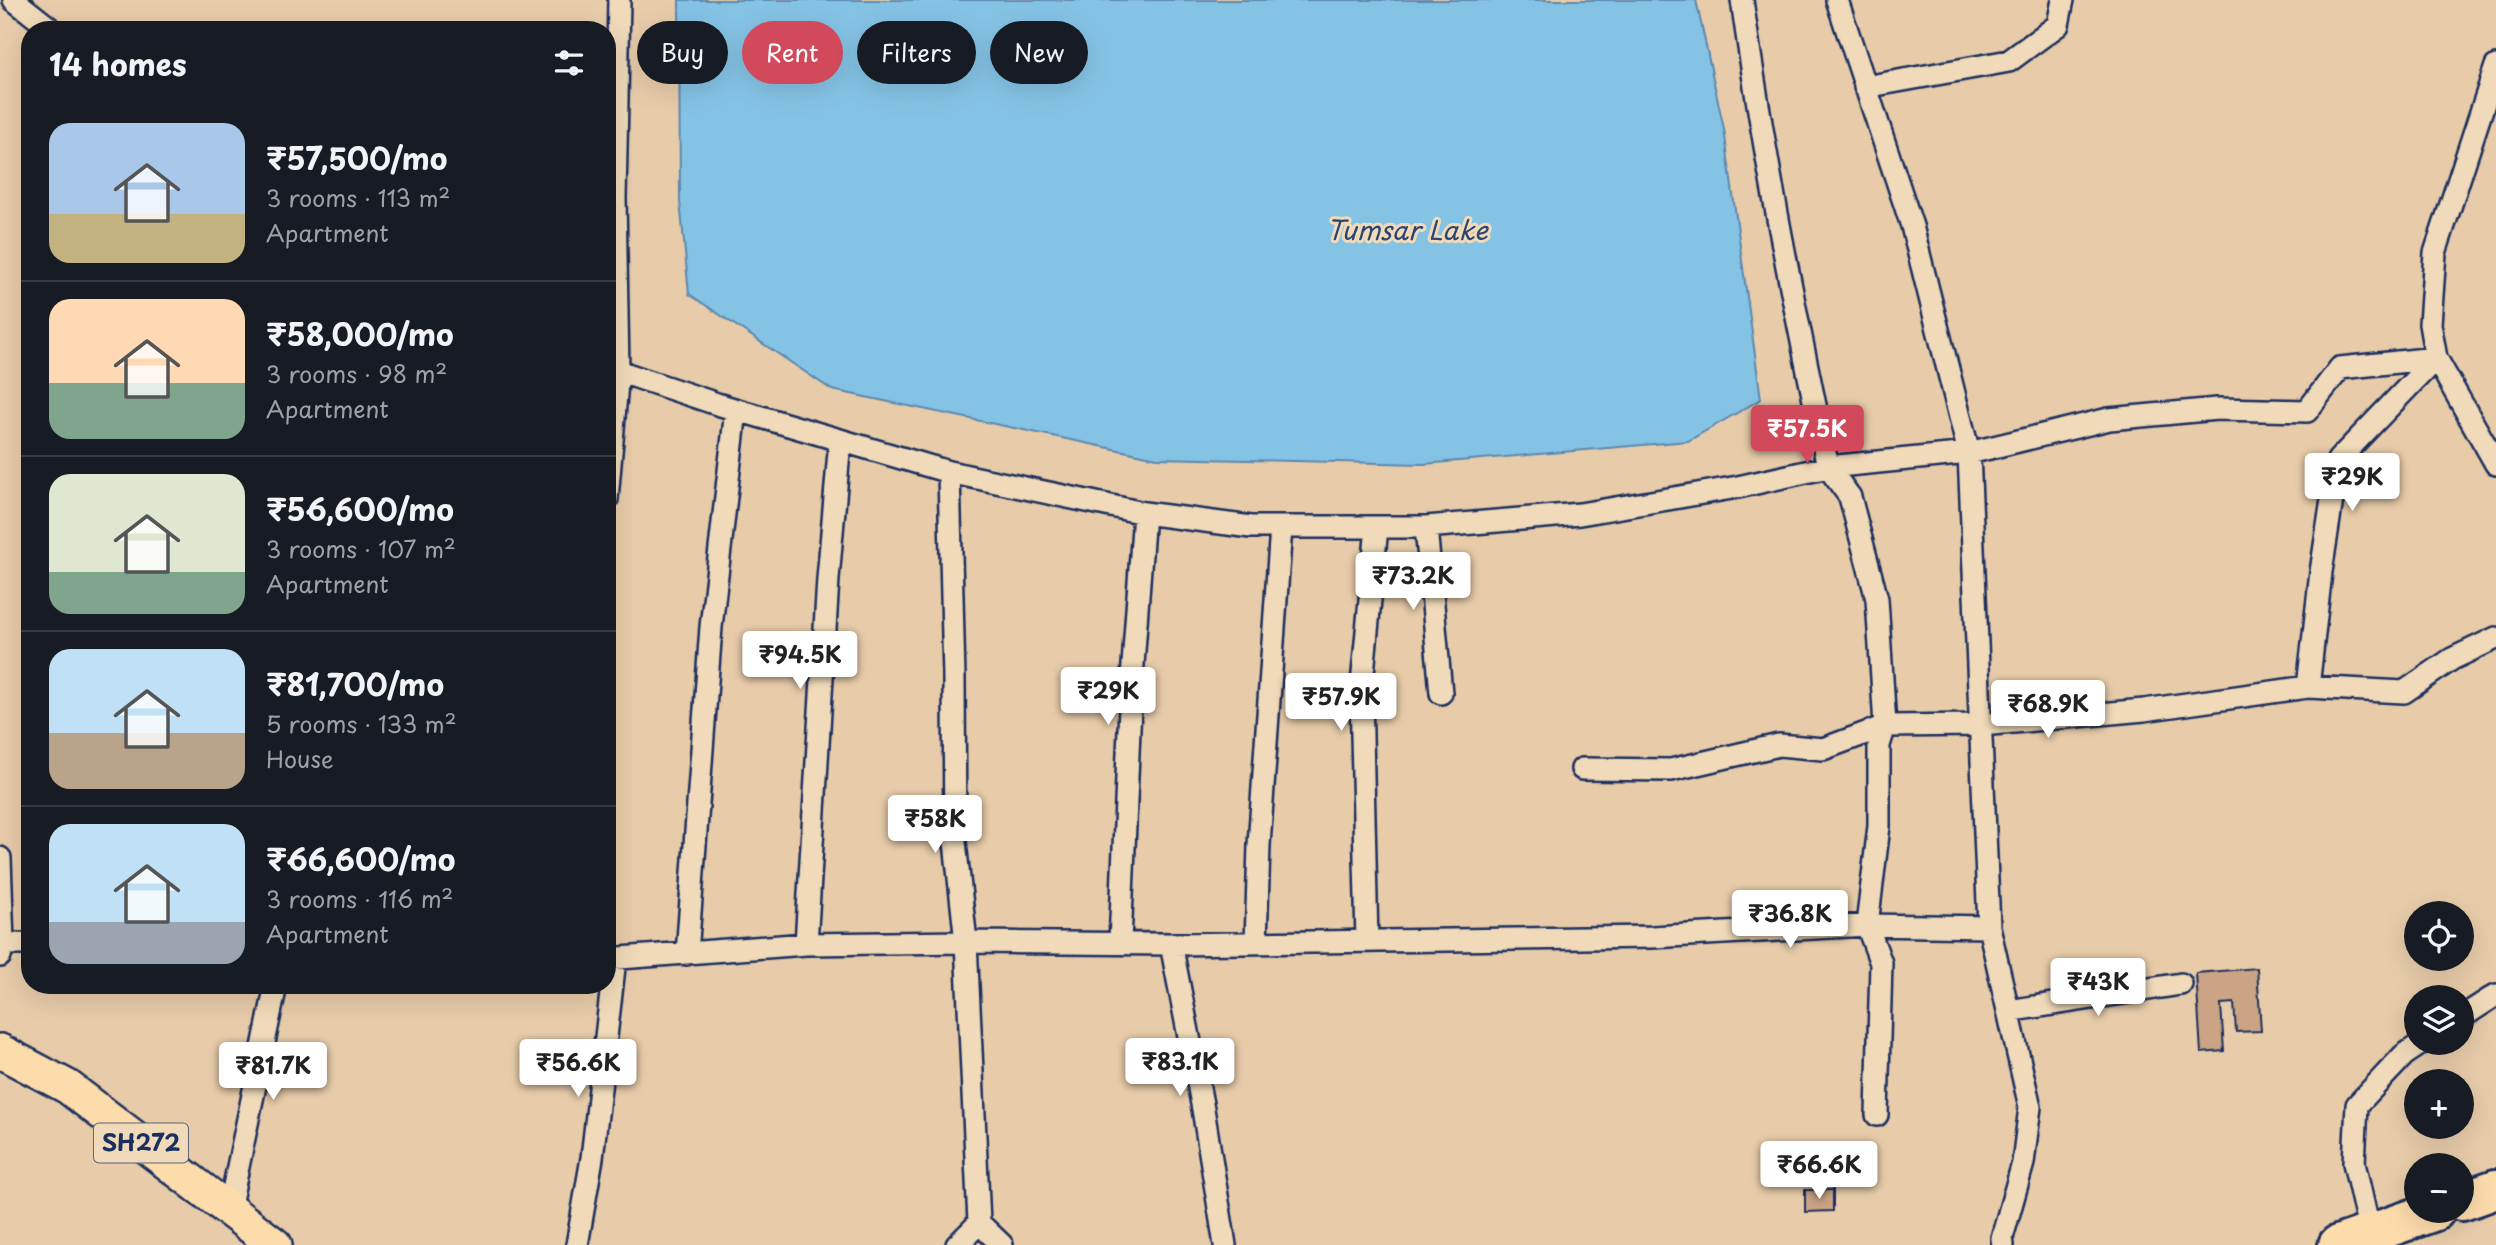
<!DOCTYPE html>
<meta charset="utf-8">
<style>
:root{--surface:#171b24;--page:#20242c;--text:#f1f3f6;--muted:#9ea1a6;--line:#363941;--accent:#d1495b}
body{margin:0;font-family:"Playpen Sans",sans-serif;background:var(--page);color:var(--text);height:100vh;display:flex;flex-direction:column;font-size:26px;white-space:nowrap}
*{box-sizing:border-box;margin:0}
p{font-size:23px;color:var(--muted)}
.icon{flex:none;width:38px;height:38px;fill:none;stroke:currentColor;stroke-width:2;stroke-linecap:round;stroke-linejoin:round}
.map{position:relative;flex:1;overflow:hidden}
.panel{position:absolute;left:21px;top:21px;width:595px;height:973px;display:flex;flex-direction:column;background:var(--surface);border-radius:28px;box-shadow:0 7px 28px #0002}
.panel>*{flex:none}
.guide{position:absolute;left:637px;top:21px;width:665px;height:63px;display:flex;gap:14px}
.fabs{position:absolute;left:2404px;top:901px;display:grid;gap:14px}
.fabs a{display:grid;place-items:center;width:70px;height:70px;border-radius:50%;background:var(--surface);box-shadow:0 7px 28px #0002;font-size:35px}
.price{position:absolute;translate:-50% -60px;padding:0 16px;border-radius:7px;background:#fff;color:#222;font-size:23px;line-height:46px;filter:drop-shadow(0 2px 4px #0008)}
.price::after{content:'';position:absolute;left:50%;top:42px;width:21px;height:16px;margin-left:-10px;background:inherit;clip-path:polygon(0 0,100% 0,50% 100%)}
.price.selected{background:var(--accent);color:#fff}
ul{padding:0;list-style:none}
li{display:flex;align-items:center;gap:21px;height:175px;padding:0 28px}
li+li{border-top:2px solid var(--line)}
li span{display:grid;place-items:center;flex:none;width:196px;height:140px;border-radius:21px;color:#555}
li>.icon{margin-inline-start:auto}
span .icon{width:84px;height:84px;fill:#fffc;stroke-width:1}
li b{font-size:30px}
h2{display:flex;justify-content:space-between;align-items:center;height:84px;padding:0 28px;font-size:30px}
.chip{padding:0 24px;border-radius:32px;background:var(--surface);box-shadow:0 7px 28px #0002;font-size:24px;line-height:63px}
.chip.selected{background:var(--accent);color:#fff}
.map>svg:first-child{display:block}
</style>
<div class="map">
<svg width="2496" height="1245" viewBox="0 0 2496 1245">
<rect width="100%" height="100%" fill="#e8ccaa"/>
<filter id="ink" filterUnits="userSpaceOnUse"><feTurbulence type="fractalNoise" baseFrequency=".0143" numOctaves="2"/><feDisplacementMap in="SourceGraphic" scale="14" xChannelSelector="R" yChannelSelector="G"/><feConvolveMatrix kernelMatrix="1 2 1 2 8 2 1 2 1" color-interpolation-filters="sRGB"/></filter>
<g filter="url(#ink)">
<path fill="#85c3e5" stroke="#5b88af" stroke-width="2" d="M 679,0 L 1696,0 L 1724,129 L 1761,399 L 1688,441 L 1424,464 L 1157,458 L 832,390 L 689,294 L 680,201 Z"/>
<path fill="#caa484" stroke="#1b2f5e" stroke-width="2" d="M 2257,968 L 2261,1031 L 2236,1032 L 2234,1003 L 2221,1004 L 2224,1051 L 2201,1053 L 2196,973 Z
M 1805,1190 L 1833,1190 L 1833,1211 L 1805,1212 Z"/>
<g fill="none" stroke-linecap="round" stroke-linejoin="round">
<g stroke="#1b2f5e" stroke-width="26">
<path id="street" d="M 14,0 L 52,30
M 619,0 L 615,198 L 618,371 L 717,404 L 949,472 L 1144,513 L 1251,527 L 1426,527 L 1580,514 L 1738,487 L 1828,467 C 1795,312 1764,157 1742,0
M 2496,66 L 2435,253 L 2430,324 L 2436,358 L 2496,464
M 1865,87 L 2009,61 L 2058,25 L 2063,0
M 607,369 L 618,371 L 607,499
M 949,472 L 954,679 L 955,842 L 966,942 L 979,1223 L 957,1245
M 1426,527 L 1441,693
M 2308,687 L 2321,572 L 2338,460 L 2436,358
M 1582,769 L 1671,770 L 1779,745 L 1823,749 L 1885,726 L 1981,725 L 2144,710 L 2308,687 L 2404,692 L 2452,659 L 2496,638
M 0,858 L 3,944
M 1989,927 L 2030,1107 L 2023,1163 L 2002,1238 L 2003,1245
M 1367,941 L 1361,694 L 1377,527
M 1120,943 L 1130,706 L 1144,513
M 1256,943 L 1259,845 L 1281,527
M 806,944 L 828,579 L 840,440
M 1171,944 L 1203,1109 L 1225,1245
M 687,954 L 711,627 L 736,410
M 0,956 L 3,944 L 30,944
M 607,959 L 806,944 L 966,942 L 1171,944 L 1652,937 L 1867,925 L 1989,927 L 1969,453 L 1912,226 L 1837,0
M 2008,1011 L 2181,984
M 2462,1017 L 2496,995
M 1877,1115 L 1881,963 L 1867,925 L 1879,826 L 1879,745 L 1885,726 L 1877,599 L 1850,497 L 1828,467 L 1969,453 L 2109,419 L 2217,409 L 2307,411 L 2340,368 L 2436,358
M 229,1210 L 276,985
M 979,1223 L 1002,1245
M 2370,1234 L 2354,1163 L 2357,1105 L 2404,1055 L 2422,1043
M 577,1245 L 592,1158 L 615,959"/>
</g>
<g stroke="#1b2f5e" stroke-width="38">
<path id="primary" d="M 0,1051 L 68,1087 L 275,1245"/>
</g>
<g stroke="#1b2f5e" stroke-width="44">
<path id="highway" d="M 2462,1201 L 2496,1189
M 2338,1245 L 2435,1211"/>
</g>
<use href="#street" stroke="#f0dab9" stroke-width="21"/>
<use href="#primary" stroke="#fddcac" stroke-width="33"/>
<use href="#highway" stroke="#fddcac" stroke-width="38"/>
</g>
</g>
<g text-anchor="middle" stroke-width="6" stroke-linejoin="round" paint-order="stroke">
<rect fill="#f0dab9" stroke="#5b6279" stroke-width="2" x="94" y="1123.5" width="94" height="39" rx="5"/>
<g font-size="23" font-weight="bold" fill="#1b2f5e">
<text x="141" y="1151">SH272</text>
</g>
<g font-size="26" font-style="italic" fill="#2b4572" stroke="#f0dab9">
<text x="1407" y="240">Tumsar Lake</text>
</g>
</g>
</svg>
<div class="fabs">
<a><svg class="icon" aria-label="locate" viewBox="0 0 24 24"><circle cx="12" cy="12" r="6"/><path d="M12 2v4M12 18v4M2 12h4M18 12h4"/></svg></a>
<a><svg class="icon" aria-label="layers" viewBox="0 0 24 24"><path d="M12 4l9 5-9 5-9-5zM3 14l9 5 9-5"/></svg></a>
<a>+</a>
<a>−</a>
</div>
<b class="price selected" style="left:1807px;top:465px">₹57.5K</b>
<b class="price" style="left:2352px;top:513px">₹29K</b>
<b class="price" style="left:1413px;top:612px">₹73.2K</b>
<b class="price" style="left:800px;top:691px">₹94.5K</b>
<b class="price" style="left:1108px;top:727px">₹29K</b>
<b class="price" style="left:1341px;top:733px">₹57.9K</b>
<b class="price" style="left:2048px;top:740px">₹68.9K</b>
<b class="price" style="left:935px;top:855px">₹58K</b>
<b class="price" style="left:1790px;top:950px">₹36.8K</b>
<b class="price" style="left:2098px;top:1018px">₹43K</b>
<b class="price" style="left:1180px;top:1098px">₹83.1K</b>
<b class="price" style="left:578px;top:1099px">₹56.6K</b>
<b class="price" style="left:273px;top:1102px">₹81.7K</b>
<b class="price" style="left:1819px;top:1201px">₹66.6K</b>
<div class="guide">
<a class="chip">Buy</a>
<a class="chip selected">Rent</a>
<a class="chip">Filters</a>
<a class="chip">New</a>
</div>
<section class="panel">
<h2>14 homes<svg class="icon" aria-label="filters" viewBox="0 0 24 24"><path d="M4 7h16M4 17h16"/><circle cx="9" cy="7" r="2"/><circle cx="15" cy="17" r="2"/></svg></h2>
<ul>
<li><span style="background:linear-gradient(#a9c7e8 65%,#c2b280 0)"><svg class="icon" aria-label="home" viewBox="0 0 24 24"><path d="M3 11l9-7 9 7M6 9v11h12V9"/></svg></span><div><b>₹57,500/mo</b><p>3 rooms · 113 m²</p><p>Apartment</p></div></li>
<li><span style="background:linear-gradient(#ffd9b3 60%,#7fa58c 0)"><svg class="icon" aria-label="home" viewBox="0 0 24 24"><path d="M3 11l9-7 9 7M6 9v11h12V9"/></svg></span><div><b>₹58,000/mo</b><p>3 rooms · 98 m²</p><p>Apartment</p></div></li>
<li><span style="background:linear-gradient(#dfe7d0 70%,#7fa58c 0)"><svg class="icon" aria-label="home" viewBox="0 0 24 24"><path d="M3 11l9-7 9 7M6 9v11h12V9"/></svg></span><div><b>₹56,600/mo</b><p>3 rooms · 107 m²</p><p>Apartment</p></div></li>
<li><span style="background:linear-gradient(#bfe0f5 60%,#b9a48a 0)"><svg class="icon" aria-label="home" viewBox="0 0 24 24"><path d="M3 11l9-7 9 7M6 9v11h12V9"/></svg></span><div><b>₹81,700/mo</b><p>5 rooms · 133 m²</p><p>House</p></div></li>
<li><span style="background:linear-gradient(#bfe0f5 70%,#9aa5b1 0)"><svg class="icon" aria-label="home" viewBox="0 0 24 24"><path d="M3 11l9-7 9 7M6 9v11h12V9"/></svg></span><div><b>₹66,600/mo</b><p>3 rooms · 116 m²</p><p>Apartment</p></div></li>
</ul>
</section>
</div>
